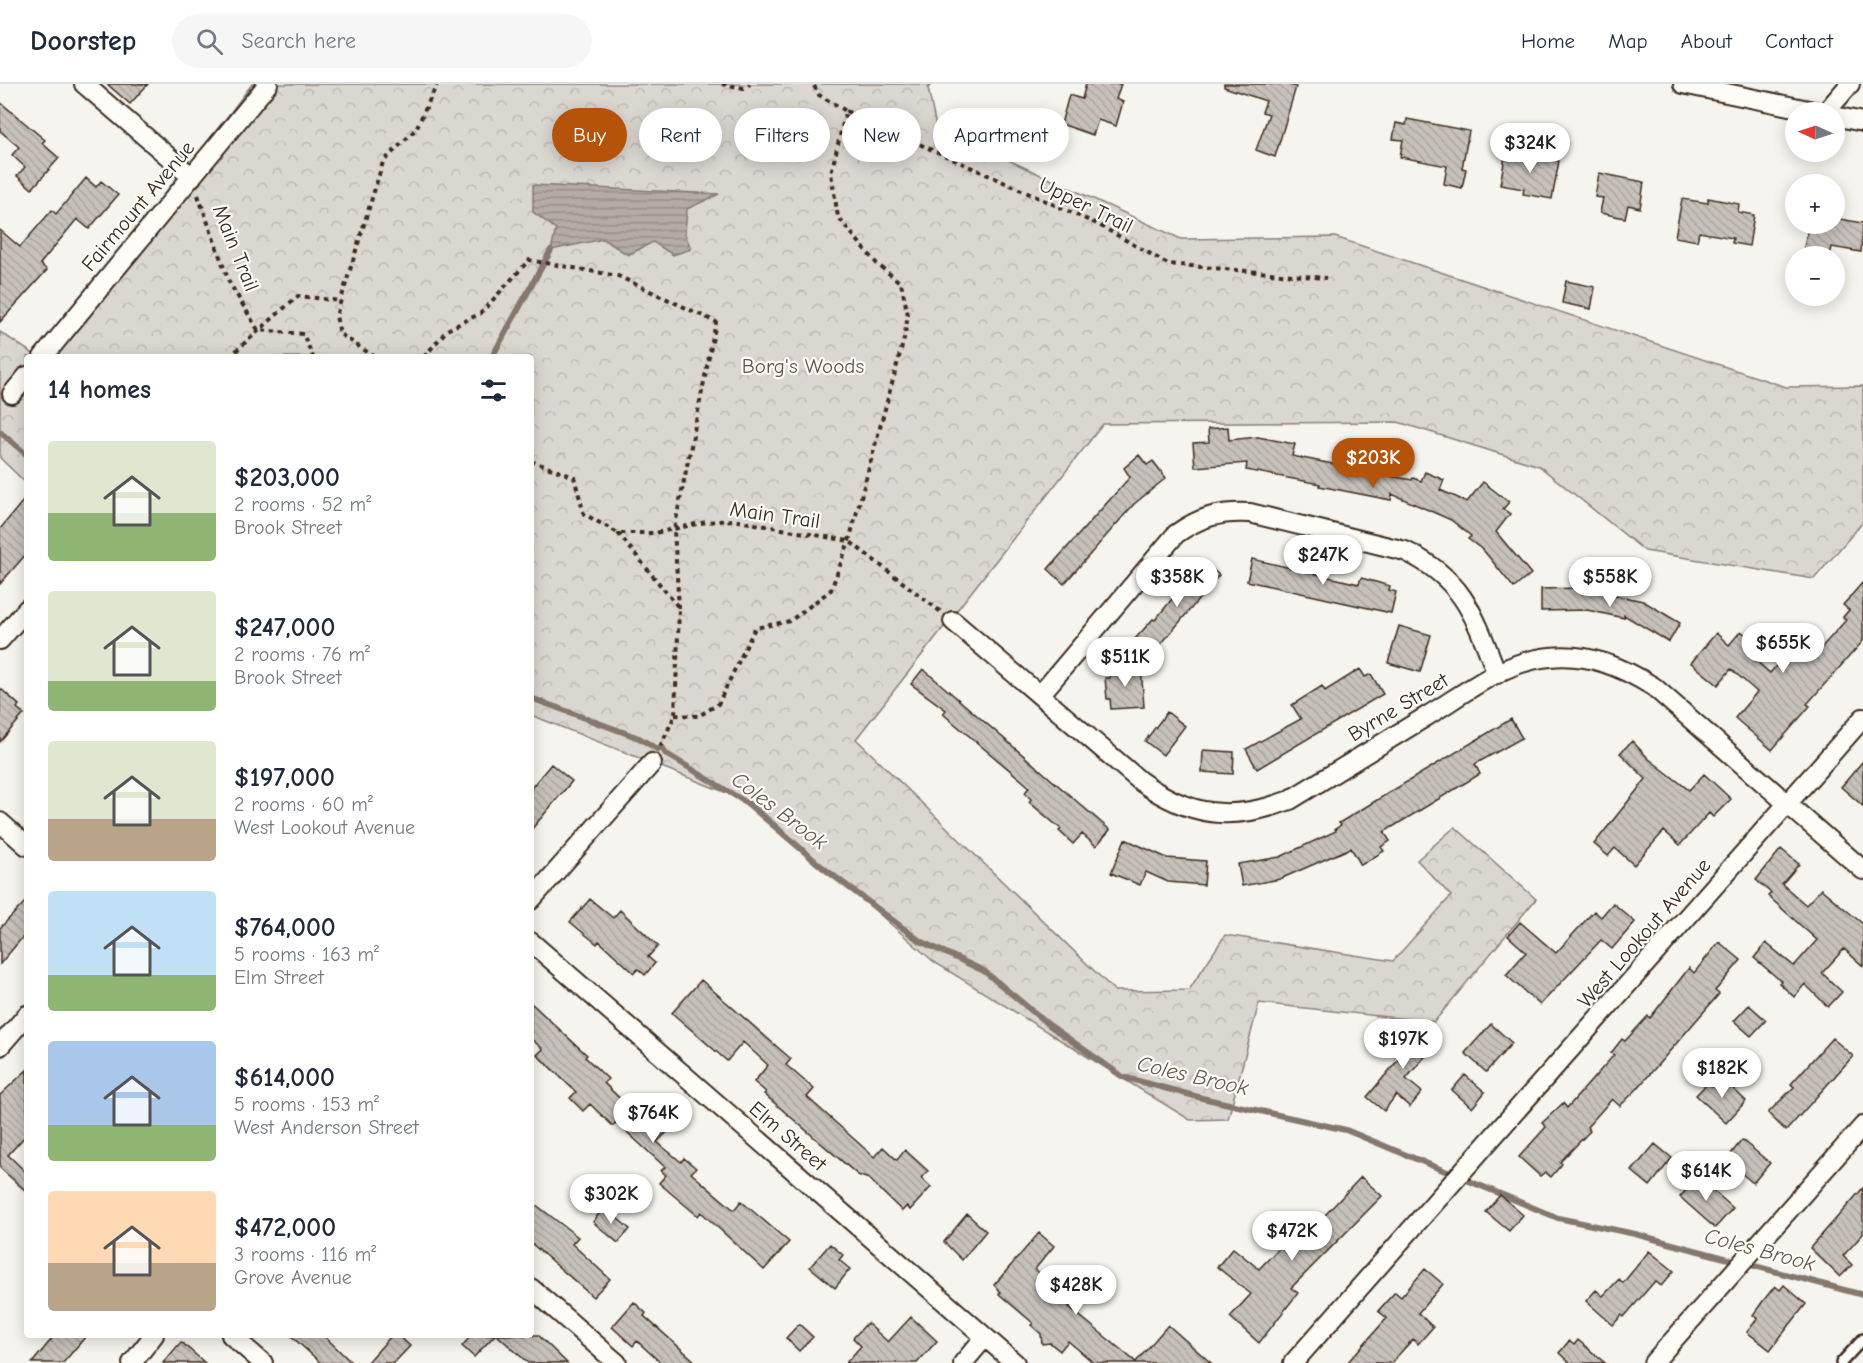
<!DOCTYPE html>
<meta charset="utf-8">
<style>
:root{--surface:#fff;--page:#f6f6f7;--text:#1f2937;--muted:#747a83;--line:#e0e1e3;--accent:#b45309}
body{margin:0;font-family:"Comic Neue",sans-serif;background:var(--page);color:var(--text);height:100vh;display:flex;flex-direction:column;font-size:22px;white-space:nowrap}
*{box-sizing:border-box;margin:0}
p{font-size:20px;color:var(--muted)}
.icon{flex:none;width:33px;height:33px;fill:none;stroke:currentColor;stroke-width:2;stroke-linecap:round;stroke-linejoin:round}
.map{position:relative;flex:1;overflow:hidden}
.side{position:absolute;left:24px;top:270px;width:510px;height:984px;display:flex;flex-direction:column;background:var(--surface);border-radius:6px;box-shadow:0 3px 15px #0003}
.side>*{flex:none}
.guide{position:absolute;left:552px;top:24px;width:570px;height:54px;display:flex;gap:12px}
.needle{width:39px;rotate:273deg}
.fabs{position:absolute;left:1785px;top:18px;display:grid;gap:12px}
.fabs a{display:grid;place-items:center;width:60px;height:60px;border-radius:50%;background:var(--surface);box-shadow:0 3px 15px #0003;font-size:30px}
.price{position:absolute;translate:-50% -51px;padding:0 14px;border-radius:21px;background:#fff;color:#222;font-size:20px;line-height:39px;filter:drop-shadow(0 2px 3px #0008)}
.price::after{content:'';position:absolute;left:50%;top:36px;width:18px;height:14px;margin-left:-9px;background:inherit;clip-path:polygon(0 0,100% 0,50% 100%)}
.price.selected{background:var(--accent);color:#fff}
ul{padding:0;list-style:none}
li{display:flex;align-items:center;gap:18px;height:150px;padding:0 24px}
li span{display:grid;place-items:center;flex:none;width:168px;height:120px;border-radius:6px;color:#555}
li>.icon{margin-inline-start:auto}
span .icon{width:72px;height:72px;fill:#fffc;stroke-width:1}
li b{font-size:26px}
h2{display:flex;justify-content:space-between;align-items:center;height:72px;padding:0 24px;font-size:26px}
.chip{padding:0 21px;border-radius:27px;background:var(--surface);box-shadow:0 3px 15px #0003;font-size:21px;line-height:54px}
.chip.selected{background:var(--accent);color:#fff}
header{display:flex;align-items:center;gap:36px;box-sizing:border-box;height:84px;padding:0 30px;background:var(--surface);border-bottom:2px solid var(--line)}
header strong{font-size:28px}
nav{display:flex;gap:33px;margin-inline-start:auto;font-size:21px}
.search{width:420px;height:54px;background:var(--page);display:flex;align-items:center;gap:15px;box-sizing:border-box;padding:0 21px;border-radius:33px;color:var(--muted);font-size:22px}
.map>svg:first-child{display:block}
</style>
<header>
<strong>Doorstep</strong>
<div class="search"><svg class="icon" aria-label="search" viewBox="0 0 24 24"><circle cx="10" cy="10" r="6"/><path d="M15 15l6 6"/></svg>Search here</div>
<nav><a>Home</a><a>Map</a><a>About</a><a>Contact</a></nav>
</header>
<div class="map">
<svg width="1863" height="1279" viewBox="0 0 1863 1279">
<defs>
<pattern id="park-crowns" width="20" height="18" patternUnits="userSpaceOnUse" patternTransform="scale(1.5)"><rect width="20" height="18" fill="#dad6d0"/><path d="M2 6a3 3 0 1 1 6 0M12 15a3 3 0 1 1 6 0" fill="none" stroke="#bcb8b2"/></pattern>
<pattern id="water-rules" width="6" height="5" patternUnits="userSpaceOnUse" patternTransform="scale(1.5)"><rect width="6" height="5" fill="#b4aca4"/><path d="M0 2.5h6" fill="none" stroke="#948c85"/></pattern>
<pattern id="building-back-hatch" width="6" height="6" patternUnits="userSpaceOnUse" patternTransform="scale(1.5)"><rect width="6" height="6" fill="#c7c1bb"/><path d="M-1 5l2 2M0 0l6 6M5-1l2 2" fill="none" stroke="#aca6a0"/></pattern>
</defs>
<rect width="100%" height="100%" fill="#f5f4ee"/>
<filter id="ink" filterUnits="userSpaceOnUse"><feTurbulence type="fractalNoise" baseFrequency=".0167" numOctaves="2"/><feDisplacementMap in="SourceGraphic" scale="12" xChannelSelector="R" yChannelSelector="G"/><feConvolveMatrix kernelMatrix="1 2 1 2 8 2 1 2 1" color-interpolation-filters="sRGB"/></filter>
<g filter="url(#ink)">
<path fill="url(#park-crowns)" stroke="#8a8077" stroke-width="1.5" d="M 252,0 L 932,0 L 928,4 L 936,43 L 1181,155 L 1335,153 L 1786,303 L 1863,302 L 1863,438 L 1814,495 L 1645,467 L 1539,382 L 1398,338 L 1103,340 L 856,655 L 1115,907 L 1189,906 L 1225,851 L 1393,877 L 1451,812 L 1417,776 L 1455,743 L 1536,815 L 1434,938 L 1259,919 L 1228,1035 L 1190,1036 L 934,878 L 752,719 L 531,631 L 531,273 L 45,273 Z
M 0,248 L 38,273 L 27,273 L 27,400 L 0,374 Z"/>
<path fill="url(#water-rules)" stroke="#84786e" stroke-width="1.5" d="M 533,101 L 719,110 L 687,125 L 685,150 L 691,165 L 673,171 L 653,158 L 628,171 L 603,155 L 551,166 L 556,145 L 533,128 Z"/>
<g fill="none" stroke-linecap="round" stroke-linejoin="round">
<path stroke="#84786e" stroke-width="6" d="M 492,273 L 551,166
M 0,348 L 27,371
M 531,614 L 639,654 L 657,665 L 663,664 L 665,669 L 747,719 L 822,783 L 920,857 L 984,887 L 1049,941 L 1123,993 L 1202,1014 L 1346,1046 L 1558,1134 L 1635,1150 L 1863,1211"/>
</g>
<path fill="url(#building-back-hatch)" stroke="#3b2a1e" stroke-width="1.5" d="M 107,0 L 148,0 L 130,20 Z
M 1086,0 L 1121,0 L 1116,15 L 1123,18 L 1116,42 L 1098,36 L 1093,51 L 1061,40 L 1069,11 L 1082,15 Z
M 1224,0 L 1287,0 L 1296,3 L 1275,73 L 1256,66 L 1269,30 L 1262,28 L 1266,17 L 1224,3 Z
M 0,18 L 45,56 L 42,59 L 59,74 L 32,105 L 17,92 L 25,83 L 12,71 L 19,63 L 0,47 Z
M 1407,35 L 1469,47 L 1462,84 L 1466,85 L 1462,104 L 1444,100 L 1447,82 L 1400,73 L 1403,56 L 1393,55 L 1396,39 L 1406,41 Z
M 1506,67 L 1559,77 L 1552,115 L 1523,110 L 1524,105 L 1500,101 Z
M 1599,89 L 1644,98 L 1640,124 L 1628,121 L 1625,134 L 1600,129 L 1603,114 L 1595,113 Z
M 86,94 L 96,103 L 101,97 L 118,111 L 89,145 L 77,135 L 40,180 L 47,186 L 0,238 L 0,146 L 20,163 L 52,126 L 56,130 Z
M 1708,114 L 1739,120 L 1738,128 L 1754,131 L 1749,162 L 1732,159 L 1733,154 L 1699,148 L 1697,157 L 1675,153 L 1682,115 L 1708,119 Z
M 1834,134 L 1863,139 L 1861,168 L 1832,163 L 1830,172 L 1802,172 L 1809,140 L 1834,140 Z
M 1566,197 L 1595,203 L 1591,225 L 1562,219 Z
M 1228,343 L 1229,356 L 1258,353 L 1295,360 L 1292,372 L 1353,384 L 1355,373 L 1375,376 L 1373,389 L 1412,396 L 1413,394 L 1421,397 L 1425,388 L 1444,396 L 1440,406 L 1467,418 L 1483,398 L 1509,418 L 1503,425 L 1510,430 L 1496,448 L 1531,490 L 1514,504 L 1484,467 L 1468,455 L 1471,452 L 1451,436 L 1392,410 L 1391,416 L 1319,402 L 1320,400 L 1246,386 L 1247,379 L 1195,383 L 1193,359 L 1209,358 L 1208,345 Z
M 1139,371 L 1147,381 L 1153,377 L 1166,394 L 1134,420 L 1064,500 L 1048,485 L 1130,393 L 1124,384 Z
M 27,412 L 27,469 L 0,500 L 0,445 Z
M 1252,475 L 1359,500 L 1361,494 L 1390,502 L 1389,506 L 1396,508 L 1391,529 L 1247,497 Z
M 1203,477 L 1219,491 L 1152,571 L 1135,555 L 1153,535 L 1155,536 Z
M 1863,498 L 1863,557 L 1807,620 L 1810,622 L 1772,666 L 1735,634 L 1757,608 L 1731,585 L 1718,601 L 1691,579 L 1716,549 L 1729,561 L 1741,547 L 1754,558 L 1746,568 L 1770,589 L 1796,559 L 1812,574 L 1846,536 L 1843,533 L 1849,526 L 1843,521 Z
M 1580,504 L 1643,517 L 1680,539 L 1669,558 L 1624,531 L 1624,534 L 1587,526 L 1541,527 L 1541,505 Z
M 1399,542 L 1431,551 L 1420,588 L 1388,579 Z
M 1141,582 L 1144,623 L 1111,625 L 1110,615 L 1107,615 L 1105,594 L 1110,594 L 1109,584 Z
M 923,585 L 1110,746 L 1096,762 L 1082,750 L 1073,760 L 1059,747 L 1061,745 L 1029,718 L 1031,715 L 1025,709 L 1029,703 L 1025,699 L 943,630 L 946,626 L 911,600 Z
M 1360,585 L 1365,593 L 1371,590 L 1383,610 L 1257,685 L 1246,665 L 1301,635 L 1292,621 L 1322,602 L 1325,607 Z
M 0,604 L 19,621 L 17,624 L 24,630 L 0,658 Z
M 1167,628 L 1185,642 L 1163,671 L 1145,657 Z
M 1511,635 L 1522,654 L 1475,680 L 1480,690 L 1384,748 L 1390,757 L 1381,763 L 1384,767 L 1361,781 L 1351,764 L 1280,795 L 1242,802 L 1238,780 L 1280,773 L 1336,747 L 1335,745 L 1341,741 L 1339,739 Z
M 1632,657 L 1649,675 L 1689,706 L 1704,690 L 1731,715 L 1713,733 L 1709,729 L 1680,761 L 1664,747 L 1634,781 L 1615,764 L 1608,772 L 1594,760 L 1646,695 L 1620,669 Z
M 1203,666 L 1234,668 L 1233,690 L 1202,688 Z
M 1863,677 L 1863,722 L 1841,703 Z
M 551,680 L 572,697 L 531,746 L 531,704 Z
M 1125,755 L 1167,774 L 1206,777 L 1204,801 L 1168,798 L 1146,788 L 1140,801 L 1111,789 Z
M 1781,765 L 1799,780 L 1782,800 L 1806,821 L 1821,805 L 1863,840 L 1863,882 L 1844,865 L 1822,889 L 1842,908 L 1828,923 L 1805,900 L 1794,913 L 1779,899 L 1781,897 L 1754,874 L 1766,859 L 1794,882 L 1817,856 L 1768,812 L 1771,809 L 1756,796 Z
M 590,815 L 613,834 L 620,826 L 658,862 L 648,873 L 655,879 L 645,891 L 638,885 L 634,889 L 599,857 L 597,860 L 570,838 Z
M 27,816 L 27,848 L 0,880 L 0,844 Z
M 1613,819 L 1635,838 L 1612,865 L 1601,856 L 1540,921 L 1506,891 L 1526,868 L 1508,852 L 1520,838 L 1556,869 L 1594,827 L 1601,833 Z
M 1719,858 L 1741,876 L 1715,907 L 1719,910 L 1637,1005 L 1620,1022 L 1612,1015 L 1587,1043 L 1590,1047 L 1560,1078 L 1562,1080 L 1551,1093 L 1545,1088 L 1540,1092 L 1519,1073 L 1546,1043 L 1542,1039 L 1563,1019 L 1567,1024 L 1614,971 L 1611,969 L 1622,955 L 1625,957 L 1648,932 L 1650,934 L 1689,884 L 1694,889 Z
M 701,896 L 791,975 L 786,981 L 814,1005 L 807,1013 L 874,1073 L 883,1063 L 897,1076 L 905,1066 L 928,1087 L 921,1094 L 931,1103 L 910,1126 L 907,1122 L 902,1127 L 869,1095 L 858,1091 L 764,1010 L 766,1008 L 754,998 L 768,981 L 743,958 L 727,977 L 672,929 Z
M 531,919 L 587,971 L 585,973 L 608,995 L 604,999 L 636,1030 L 642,1024 L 669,1046 L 657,1058 L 681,1078 L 684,1074 L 696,1084 L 691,1089 L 734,1126 L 741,1117 L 789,1158 L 764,1186 L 701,1128 L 698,1132 L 659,1099 L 666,1091 L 661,1087 L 665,1083 L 616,1038 L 613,1042 L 590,1020 L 583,1027 L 570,1014 L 576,1008 L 537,971 L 543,965 L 531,955 Z
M 1749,921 L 1766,936 L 1751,952 L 1734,937 Z
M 1491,940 L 1512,959 L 1486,988 L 1465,969 Z
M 1406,942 L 1420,954 L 1426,947 L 1438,957 L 1406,995 L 1422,1008 L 1410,1023 L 1396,1011 L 1384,1027 L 1367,1013 L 1404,969 L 1392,959 Z
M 1832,954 L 1853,972 L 1786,1047 L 1768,1029 L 1794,1003 L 1791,1000 Z
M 27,986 L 27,1050 L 8,1071 L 27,1089 L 27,1108 L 0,1084 L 0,1011 Z
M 1465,991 L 1485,1008 L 1472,1024 L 1452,1006 Z
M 1721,993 L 1746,1017 L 1726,1039 L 1696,1011 L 1708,999 L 1712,1003 Z
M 1742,1056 L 1770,1079 L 1753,1099 L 1726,1076 Z
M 1655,1060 L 1672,1074 L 1650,1102 L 1632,1087 Z
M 1361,1093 L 1382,1112 L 1291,1204 L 1298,1209 L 1259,1259 L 1230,1233 L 1251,1210 L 1217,1183 L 1233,1164 L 1259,1185 L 1303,1139 L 1310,1147 Z
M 1698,1093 L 1733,1124 L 1715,1144 L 1680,1113 Z
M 1863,1104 L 1863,1150 L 1843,1172 L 1852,1181 L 1840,1193 L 1810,1164 Z
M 1500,1111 L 1523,1131 L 1509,1147 L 1486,1128 Z
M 531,1117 L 578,1153 L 572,1160 L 610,1195 L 593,1213 L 531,1159 Z
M 604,1123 L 630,1145 L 618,1159 L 593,1138 Z
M 967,1130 L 986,1147 L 962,1176 L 944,1158 Z
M 1039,1149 L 1054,1162 L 1035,1185 L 1072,1219 L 1069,1223 L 1136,1278 L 1168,1241 L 1211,1279 L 1094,1279 L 1068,1257 L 1060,1267 L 1050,1259 L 1042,1260 L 1041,1250 L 1031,1241 L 1033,1239 L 999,1210 L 1001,1208 L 994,1201 Z
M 830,1160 L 843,1171 L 839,1176 L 850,1185 L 835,1204 L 810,1183 Z
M 1649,1167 L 1674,1187 L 1661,1202 L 1655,1197 L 1624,1233 L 1622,1231 L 1613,1241 L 1586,1217 L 1596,1206 L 1603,1212 L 1619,1195 L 1623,1199 Z
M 1425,1185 L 1443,1200 L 1418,1229 L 1433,1243 L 1418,1260 L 1413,1255 L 1391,1279 L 1347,1279 L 1387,1234 L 1378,1227 L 1395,1208 L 1401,1213 Z
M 1784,1201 L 1806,1220 L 1770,1266 L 1747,1248 L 1758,1234 L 1753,1231 L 1763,1217 L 1775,1202 L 1780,1206 Z
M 634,1218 L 646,1229 L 644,1232 L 697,1279 L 661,1279 L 637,1257 L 633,1262 L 612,1243 Z
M 911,1233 L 937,1257 L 917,1279 L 846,1279 L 861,1262 L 853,1254 L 867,1239 L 888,1258 Z
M 799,1240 L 813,1253 L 799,1267 L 786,1254 Z
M 55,1251 L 87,1251 L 63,1279 L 32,1279 Z
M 290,1251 L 323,1251 L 352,1279 L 321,1279 Z
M 392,1251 L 398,1251 L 410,1262 L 394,1279 L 367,1279 Z
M 472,1251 L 495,1251 L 474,1273 L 462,1262 Z
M 497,1251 L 538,1251 L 567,1279 L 528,1279 Z
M 1578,1256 L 1605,1279 L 1570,1279 L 1559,1269 L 1569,1257 L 1574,1261 Z
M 181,1258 L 205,1279 L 163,1279 Z"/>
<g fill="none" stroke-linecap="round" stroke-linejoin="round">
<g stroke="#3b2a1e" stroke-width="14">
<path id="service" d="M 1841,1279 L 1863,1255"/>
</g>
<g stroke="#3b2a1e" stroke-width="22">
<path id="minor" d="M 84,0 L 192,93
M 1683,0 L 1818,28
M 1826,28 L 1850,0
M 1834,32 L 1863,38
M 43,273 L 268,0
M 12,310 L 27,292
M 953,537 L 1140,697 C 1190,733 1232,738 1290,716 C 1335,688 1381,660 1427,632 C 1465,609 1504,577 1550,573 C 1589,569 1622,583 1654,603 L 1863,786
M 0,556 L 27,525
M 1040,611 L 1176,450 C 1200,433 1221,427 1250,429 L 1405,467 C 1464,495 1475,533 1497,590
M 0,738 L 27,762
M 531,816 L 652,679
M 531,858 L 1015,1279
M 0,962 L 27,931
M 531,1204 L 617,1279
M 231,1251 L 263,1279
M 132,1279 L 154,1251
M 963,1279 L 985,1253
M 1293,1279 L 1863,634
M 1653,1279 L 1863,1042"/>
</g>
<path stroke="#3b2a1e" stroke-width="4" stroke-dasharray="4.5 4.5" stroke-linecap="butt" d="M 722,0 L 744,4 L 750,0
M 846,27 L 1099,141 L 1168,180 L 1326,194
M 198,111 L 229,198 L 258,246 L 303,250 L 313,273
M 229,273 L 298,212 L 341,217
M 375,273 L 340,250 L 336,232 L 383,78 L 416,45 L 437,0
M 424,273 L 447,246 L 481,229 L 529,176 L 618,192 L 716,238 L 674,446 L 679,524
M 531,377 L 574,393 L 584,430 L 618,449 L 655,449 L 706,438 L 733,436 L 849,457 L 941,528
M 618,449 L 679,524 L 675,631 L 659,665
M 675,631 L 699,632 L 718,620 L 755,544 L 790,537 L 831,506 L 849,457 L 904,255 L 908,231 L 901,199 L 877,180 L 838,133 L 831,89 L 846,27 L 819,11 L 813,0"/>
<use href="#service" stroke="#fdfcf7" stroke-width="9"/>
<use href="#minor" stroke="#fdfcf7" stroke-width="18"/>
</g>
</g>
<g text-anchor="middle" stroke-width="4.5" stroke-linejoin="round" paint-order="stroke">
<g font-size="21" fill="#3b2a1e" stroke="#fdfcf7">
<text transform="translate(1086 121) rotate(26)" y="7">Upper Trail</text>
<text transform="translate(138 122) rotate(-50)" y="7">Fairmount Avenue</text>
<text transform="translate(236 164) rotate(68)" y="7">Main Trail</text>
<text transform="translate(775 431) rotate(8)" y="7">Main Trail</text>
<text transform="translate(1398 623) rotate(-31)" y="7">Byrne Street</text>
<text transform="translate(1644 849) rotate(-49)" y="7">West Lookout Avenue</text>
<text transform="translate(788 1052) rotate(41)" y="7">Elm Street</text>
</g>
<g font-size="21" fill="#63554a" stroke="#fdfcf7">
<text x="803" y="289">Borg's Woods</text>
</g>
<g font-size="22" font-style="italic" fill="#65584d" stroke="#fdfcf7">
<text transform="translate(780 726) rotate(37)" y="8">Coles Brook</text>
<text transform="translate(1193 991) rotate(13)" y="8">Coles Brook</text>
<text transform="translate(1760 1165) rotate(15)" y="8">Coles Brook</text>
</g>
</g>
</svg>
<div class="fabs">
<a><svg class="needle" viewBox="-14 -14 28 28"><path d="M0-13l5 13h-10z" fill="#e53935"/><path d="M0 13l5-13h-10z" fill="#747a83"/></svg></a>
<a>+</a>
<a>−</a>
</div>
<b class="price" style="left:1530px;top:90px">$324K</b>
<b class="price selected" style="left:1373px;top:405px">$203K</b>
<b class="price" style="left:1323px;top:502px">$247K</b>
<b class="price" style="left:1177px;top:524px">$358K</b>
<b class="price" style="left:1610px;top:524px">$558K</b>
<b class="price" style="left:1783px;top:590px">$655K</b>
<b class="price" style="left:1125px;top:604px">$511K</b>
<b class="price" style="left:1403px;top:986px">$197K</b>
<b class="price" style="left:1722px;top:1015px">$182K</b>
<b class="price" style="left:653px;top:1060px">$764K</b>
<b class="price" style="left:1706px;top:1118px">$614K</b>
<b class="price" style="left:611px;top:1141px">$302K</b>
<b class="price" style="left:1292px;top:1178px">$472K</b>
<b class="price" style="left:1076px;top:1232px">$428K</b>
<div class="guide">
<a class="chip selected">Buy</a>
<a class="chip">Rent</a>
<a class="chip">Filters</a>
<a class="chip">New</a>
<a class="chip">Apartment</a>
</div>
<section class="side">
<h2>14 homes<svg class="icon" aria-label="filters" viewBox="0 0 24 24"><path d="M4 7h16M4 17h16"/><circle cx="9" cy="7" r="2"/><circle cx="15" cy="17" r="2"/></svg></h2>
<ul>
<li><span style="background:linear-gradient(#dfe7d0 60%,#8fb573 0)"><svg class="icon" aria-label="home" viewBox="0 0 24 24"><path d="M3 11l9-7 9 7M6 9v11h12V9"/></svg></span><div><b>$203,000</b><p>2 rooms · 52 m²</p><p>Brook Street</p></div></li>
<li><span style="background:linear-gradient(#dfe7d0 75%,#8fb573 0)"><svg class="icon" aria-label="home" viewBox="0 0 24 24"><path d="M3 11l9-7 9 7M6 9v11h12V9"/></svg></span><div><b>$247,000</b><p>2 rooms · 76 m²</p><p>Brook Street</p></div></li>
<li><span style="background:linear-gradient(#dfe7d0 65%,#b9a48a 0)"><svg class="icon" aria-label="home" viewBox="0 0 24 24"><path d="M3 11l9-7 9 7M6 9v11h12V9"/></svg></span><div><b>$197,000</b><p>2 rooms · 60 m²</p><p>West Lookout Avenue</p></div></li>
<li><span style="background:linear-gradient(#bfe0f5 70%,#8fb573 0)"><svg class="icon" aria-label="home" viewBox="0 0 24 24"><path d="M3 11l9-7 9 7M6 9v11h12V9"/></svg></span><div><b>$764,000</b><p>5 rooms · 163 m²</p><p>Elm Street</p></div></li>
<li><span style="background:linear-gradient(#a9c7e8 70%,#8fb573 0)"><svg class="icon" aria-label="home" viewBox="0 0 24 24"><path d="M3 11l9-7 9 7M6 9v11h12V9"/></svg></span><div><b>$614,000</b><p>5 rooms · 153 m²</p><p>West Anderson Street</p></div></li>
<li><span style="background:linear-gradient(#ffd9b3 60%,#b9a48a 0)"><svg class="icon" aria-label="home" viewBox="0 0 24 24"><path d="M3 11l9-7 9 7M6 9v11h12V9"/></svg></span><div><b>$472,000</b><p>3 rooms · 116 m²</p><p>Grove Avenue</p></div></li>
</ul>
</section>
</div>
